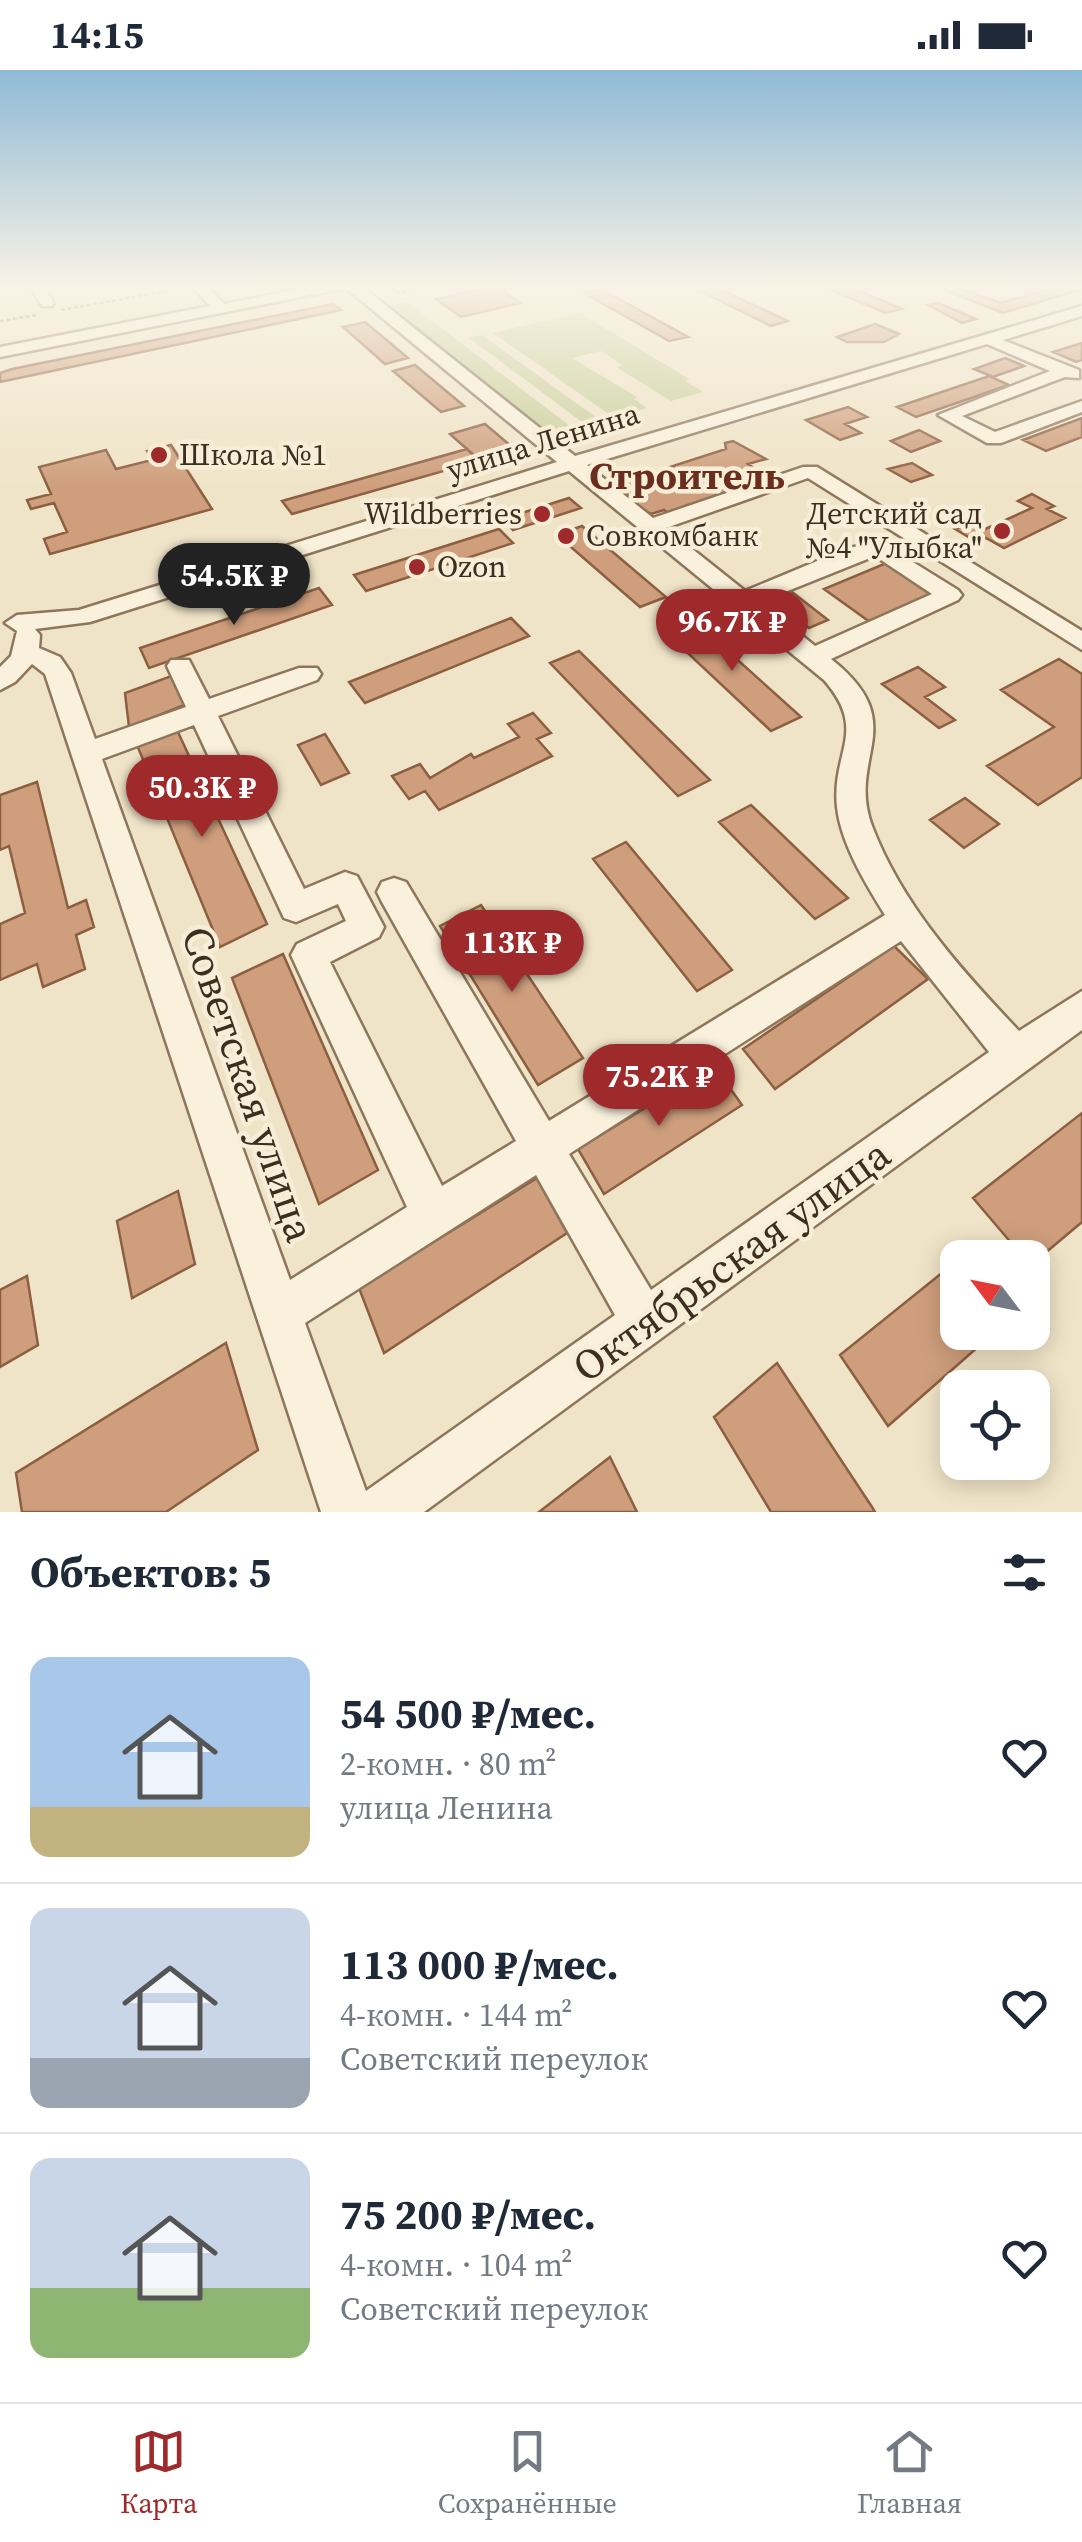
<!DOCTYPE html>
<html lang="ru">
<meta charset="utf-8">
<style>
:root{--surface:#fff;--page:#f6f6f7;--text:#1f2937;--muted:#747a83;--line:#e0e1e3;--accent:#9e2a2b}
body{margin:0;font-family:"Source Serif 4",serif;background:var(--page);color:var(--text);height:100vh;display:flex;flex-direction:column;font-size:38px;white-space:nowrap}
*{box-sizing:border-box;margin:0}
p{font-size:32px;color:var(--muted)}
.icon{flex:none;width:55px;height:55px;fill:none;stroke:currentColor;stroke-width:2;stroke-linecap:round;stroke-linejoin:round}
.map{position:relative;height:1442px;overflow:hidden}
.panel{display:flex;flex-direction:column;background:var(--surface);flex:1}
.panel>*{flex:none}
.needle{width:65px;rotate:302deg}
.tools{position:absolute;left:940px;top:1170px;display:grid;gap:20px}
.tools a{display:grid;place-items:center;width:110px;height:110px;border-radius:20px;background:var(--surface);box-shadow:0 5px 25px #0003;font-size:50px}
.price{position:absolute;translate:-50% -85px;padding:0 22px;border-radius:35px;background:var(--accent);color:#fff;font-size:32px;line-height:65px;filter:drop-shadow(0 2px 5px #0008)}
.price::after{content:'';position:absolute;left:50%;top:60px;width:30px;height:22px;margin-left:-15px;background:inherit;clip-path:polygon(0 0,100% 0,50% 100%)}
.price.selected{background:#222;color:#fff}
ul{padding:0;list-style:none}
li{display:flex;align-items:center;gap:30px;height:250px;padding:0 30px}
li+li{border-top:2px solid var(--line)}
li span{display:grid;place-items:center;flex:none;width:280px;height:200px;border-radius:20px;color:#555}
li>.icon{margin-inline-start:auto}
span .icon{width:120px;height:120px;fill:#fffc;stroke-width:1}
li b{font-size:42px}
h2{display:flex;justify-content:space-between;align-items:center;height:120px;padding:0 30px;font-size:42px}
.status{display:flex;justify-content:space-between;align-items:center;height:70px;padding:0 50px;background:var(--surface);direction:ltr}
.status svg{height:28px;fill:currentColor}
.dock{display:flex;justify-content:space-around;align-items:center;height:140px;border-top:2px solid var(--line);background:var(--surface);font-size:28px;color:var(--muted)}
.dock a{display:grid;justify-items:center;gap:5px}
.dock .selected{color:var(--accent)}
.map>svg:first-child{display:block}
</style>
<div class="status"><b>14:15</b><svg viewBox="0 0 49 12"><path d="M0 12V9h3v3zM5 12V6h3v6zM10 12V3h3v9zM15 12V0h3v12zM26 1h20v11H26zM47 4h2v5h-2z"/></svg></div>
<div class="map">
<svg width="1082" height="1442" viewBox="0 0 1082 1442">
<rect width="100%" height="100%" fill="#f0e4c8"/>
<path fill="#c9cf9b" d="M 407,232 L 574,359 L 552,365 L 388,236 Z
M 580,243 L 689,309 L 685,311 L 703,322 L 671,331 L 616,297 L 622,295 L 601,281 L 572,288 L 637,327 L 634,329 L 647,338 L 613,347 L 493,263 Z
M 482,265 L 601,351 L 586,355 L 469,268 Z"/>
<path fill="#cf9f7d" stroke="#8d5f41" stroke-width="2.5" d="M 688,215 L 711,215 L 788,251 L 771,256 Z
M 819,215 L 845,215 L 902,239 L 886,243 Z
M 1063,215 L 1082,215 L 1082,219 L 1003,243 L 942,219 L 955,216 L 1000,233 Z
M 495,216 L 521,233 L 461,247 L 436,229 Z
M 601,219 L 688,267 L 669,271 L 584,223 Z
M 938,233 L 976,249 L 962,253 L 928,235 Z
M 333,234 L 341,240 L 0,312 L 0,303 L 12,299 Z
M 365,252 L 408,288 L 385,294 L 343,257 Z
M 875,254 L 899,264 L 884,272 L 847,272 L 837,267 Z
M 1082,273 L 1082,290 L 1076,292 L 1053,282 Z
M 1005,288 L 1024,296 L 993,307 L 974,299 Z
M 415,295 L 464,336 L 441,342 L 393,301 Z
M 989,306 L 1009,315 L 916,347 L 897,337 Z
M 848,337 L 867,347 L 845,354 L 861,363 L 840,370 L 806,350 Z
M 1082,348 L 1082,367 L 1046,381 L 1023,370 Z
M 485,354 L 523,386 L 486,396 L 450,364 Z
M 919,360 L 940,371 L 911,382 L 891,371 Z
M 733,371 L 766,389 L 748,394 L 772,410 L 668,443 L 664,440 L 651,444 L 627,429 L 629,426 L 613,413 L 618,406 L 636,408 L 726,379 L 725,373 Z
M 171,375 L 212,439 L 50,484 L 44,469 L 67,462 L 54,433 L 31,439 L 27,430 L 51,424 L 39,397 L 106,380 L 116,399 L 152,390 L 147,381 Z
M 467,379 L 479,391 L 292,444 L 282,431 Z
M 912,393 L 932,405 L 911,412 L 888,399 Z
M 1032,424 L 1054,436 L 1047,439 L 1065,448 L 1004,478 L 986,468 L 977,472 L 955,459 L 970,453 L 983,460 L 1032,438 L 1018,431 Z
M 569,428 L 581,438 L 513,460 L 503,449 Z
M 582,456 L 666,527 L 640,537 L 557,465 Z
M 499,459 L 513,473 L 366,521 L 354,505 Z
M 889,492 L 936,523 L 870,552 L 824,519 Z
M 319,518 L 332,535 L 149,598 L 140,578 Z
M 792,522 L 828,550 L 809,558 L 773,531 Z
M 690,547 L 801,647 L 771,661 L 661,558 Z
M 511,548 L 529,566 L 365,633 L 349,612 Z
M 579,581 L 710,710 L 678,726 L 550,593 Z
M 1059,589 L 1082,604 L 1082,707 L 1038,735 L 987,696 L 1054,657 L 1001,620 Z
M 918,597 L 945,617 L 925,627 L 955,650 L 939,658 L 882,614 Z
M 174,605 L 187,634 L 129,657 L 125,623 Z
M 533,643 L 551,663 L 537,669 L 552,686 L 439,740 L 425,721 L 409,729 L 392,706 L 420,694 L 430,708 L 471,684 L 474,688 L 519,667 L 508,654 Z
M 177,660 L 267,854 L 220,877 L 137,675 Z
M 325,664 L 349,703 L 321,715 L 298,675 Z
M 37,712 L 68,838 L 86,830 L 94,857 L 76,865 L 85,899 L 43,917 L 37,894 L 0,910 L 0,854 L 25,843 L 9,776 L 0,780 L 0,725 Z
M 965,728 L 999,754 L 964,778 L 930,750 Z
M 751,735 L 848,828 L 815,849 L 719,752 Z
M 626,772 L 732,900 L 697,921 L 593,789 Z
M 481,835 L 583,988 L 538,1015 L 440,856 Z
M 894,876 L 928,909 L 775,1019 L 743,979 Z
M 283,884 L 378,1100 L 319,1134 L 232,908 Z
M 714,996 L 742,1035 L 604,1124 L 578,1079 Z
M 1082,1043 L 1082,1152 L 1032,1194 L 1032,1188 L 1024,1188 L 973,1128 Z
M 537,1108 L 567,1163 L 384,1283 L 359,1218 Z
M 178,1121 L 195,1194 L 132,1228 L 117,1151 Z
M 958,1190 L 958,1262 L 995,1262 L 888,1356 L 840,1285 Z
M 27,1206 L 38,1275 L 0,1297 L 0,1220 Z
M 226,1273 L 258,1380 L 166,1442 L 22,1442 L 16,1403 Z
M 777,1293 L 872,1437 L 875,1442 L 771,1442 L 714,1347 Z
M 610,1387 L 637,1442 L 539,1442 Z"/>
<g fill="none" stroke-linecap="round" stroke-linejoin="round">
<g stroke="#8d765c" stroke-width="5">
<path id="minor" d="M 29,215 L 43,215 L 54,233 L 52,236 L 42,236 Z
M 191,215 L 206,215 L 224,234 L 321,215 L 360,215 L 575,386 L 1082,236 L 1082,246 L 1003,270 L 1079,300 L 1079,308 L 1065,307 L 962,346 L 995,362 L 1082,331 L 1082,342 L 1001,373 L 987,373 L 938,345 L 1050,301 L 987,274 L 587,395 L 653,448 L 803,397 L 817,397 L 1082,561 L 1082,580 L 808,408 L 666,458 L 745,521 L 846,479 L 879,471 L 958,520 L 962,525 L 958,530 L 831,589 C 913,654 846,686 872,756 C 902,835 962,901 1019,961 L 1082,921 L 1082,960 L 424,1442 L 321,1442 L 45,604 L 32,594 L 15,612 L 0,620 L 0,597 L 11,586 L 17,561 L 5,553 L 17,545 L 79,540 L 557,392 L 346,218 L 0,287 L 0,277 L 210,236 ZM 569,401 L 824,610 C 869,661 831,682 837,737 C 841,774 866,814 885,845 L 549,1051 L 406,812 L 394,808 L 382,812 L 377,822 L 382,832 L 516,1071 L 442,1116 L 330,892 L 379,867 L 384,857 L 357,806 L 345,802 L 304,819 L 218,646 L 317,610 L 321,604 L 317,598 L 299,598 L 209,629 L 189,590 L 171,590 L 167,596 L 186,637 L 95,669 L 71,603 L 60,587 L 39,578 L 40,565 L 35,559 L 90,552 ZM 875,486 L 932,524 L 815,576 L 760,532 ZM 194,655 L 284,848 L 296,852 L 338,834 L 346,851 L 297,874 L 291,885 L 407,1137 L 290,1210 L 102,689 ZM 901,871 L 989,982 L 651,1220 L 569,1084 ZM 536,1105 L 615,1245 L 366,1421 L 305,1253 Z"/>
</g>
<path stroke="#8d765c" stroke-width="2.5" stroke-dasharray="4 2.5" stroke-linecap="butt" d="M 414,215 L 419,219 L 440,215
M 391,218 L 398,223 L 419,219
M 382,219 L 402,215
M 61,240 L 184,218
M 0,251 L 37,245"/>
<use href="#minor" fill="#faf1dc" fill-rule="evenodd"/>
</g>
<linearGradient id="sky" x2="0" y2="1"><stop stop-color="#8fbad6"/><stop offset="0.52" stop-color="#f8f3e6"/><stop offset="1" stop-color="#f8f3e6" stop-opacity="0"/></linearGradient>
<rect width="1082" height="417" fill="url(#sky)"/>
<g fill="#9e2a2b" stroke="#f7eed8" stroke-width="4">
<circle cx="159" cy="385" r="10"/>
<circle cx="542" cy="444" r="10"/>
<circle cx="1002" cy="461" r="10"/>
<circle cx="566" cy="466" r="10"/>
<circle cx="417" cy="497" r="10"/>
</g>
<g text-anchor="middle" stroke-width="9" stroke-linejoin="round" paint-order="stroke">
<g font-size="30" fill="#3d2e20" stroke="#f7eed8">
<text transform="translate(543 372) rotate(-17)" y="10">улица Ленина</text>
</g>
<g font-size="30" fill="#3d2e20" stroke="#f7eed8" text-anchor="start">
<text x="179" y="395">Школа №1</text>
<text x="522" y="454" text-anchor="end">Wildberries</text>
<text x="982" y="454" text-anchor="end">Детский сад<tspan x="982" dy="34">№4 "Улыбка"</tspan></text>
<text x="586" y="476">Совкомбанк</text>
<text x="437" y="507">Ozon</text>
</g>
<g font-size="38" font-weight="bold" fill="#6b2e1e" stroke="#f7eed8">
<text x="687" y="419">Строитель</text>
</g>
<g font-size="42" fill="#3d2e20" stroke="#f7eed8">
<text transform="translate(249 1014) rotate(71)" y="15">Советская улица</text>
<text transform="translate(731 1190) rotate(-36)" y="15">Октябрьская улица</text>
</g>
</g>
</svg>
<div class="tools">
<a><svg class="needle" viewBox="-14 -14 28 28"><path d="M0-13l5 13h-10z" fill="#e53935"/><path d="M0 13l5-13h-10z" fill="#747a83"/></svg></a>
<a><svg class="icon" aria-label="locate" viewBox="0 0 24 24"><circle cx="12" cy="12" r="6"/><path d="M12 2v4M12 18v4M2 12h4M18 12h4"/></svg></a>
</div>
<b class="price selected" style="left:234px;top:558px">54.5K ₽</b>
<b class="price" style="left:732px;top:604px">96.7K ₽</b>
<b class="price" style="left:202px;top:770px">50.3K ₽</b>
<b class="price" style="left:512px;top:925px">113K ₽</b>
<b class="price" style="left:659px;top:1059px">75.2K ₽</b>
</div>
<section class="panel">
<h2>Объектов: 5<svg class="icon" aria-label="filters" viewBox="0 0 24 24"><path d="M4 7h16M4 17h16"/><circle cx="9" cy="7" r="2"/><circle cx="15" cy="17" r="2"/></svg></h2>
<ul>
<li><span style="background:linear-gradient(#a9c7e8 75%,#c2b280 0)"><svg class="icon" aria-label="home" viewBox="0 0 24 24"><path d="M3 11l9-7 9 7M6 9v11h12V9"/></svg></span><div><b>54 500 ₽/мес.</b><p>2-комн. · 80 m²</p><p>улица Ленина</p></div><svg class="icon" aria-label="heart" viewBox="0 0 24 24"><path d="M12 20l-8-8c-3-5 5-10 8-4 3-6 11-1 8 4z"/></svg></li>
<li><span style="background:linear-gradient(#c9d6e8 75%,#9aa5b1 0)"><svg class="icon" aria-label="home" viewBox="0 0 24 24"><path d="M3 11l9-7 9 7M6 9v11h12V9"/></svg></span><div><b>113 000 ₽/мес.</b><p>4-комн. · 144 m²</p><p>Советский переулок</p></div><svg class="icon" aria-label="heart" viewBox="0 0 24 24"><path d="M12 20l-8-8c-3-5 5-10 8-4 3-6 11-1 8 4z"/></svg></li>
<li><span style="background:linear-gradient(#c9d6e8 65%,#8fb573 0)"><svg class="icon" aria-label="home" viewBox="0 0 24 24"><path d="M3 11l9-7 9 7M6 9v11h12V9"/></svg></span><div><b>75 200 ₽/мес.</b><p>4-комн. · 104 m²</p><p>Советский переулок</p></div><svg class="icon" aria-label="heart" viewBox="0 0 24 24"><path d="M12 20l-8-8c-3-5 5-10 8-4 3-6 11-1 8 4z"/></svg></li>
</ul>
</section>
<nav class="dock">
<a class="selected"><svg class="icon" aria-label="map" viewBox="0 0 24 24"><path d="M3 6l6-2 6 2 6-2v14l-6 2-6-2-6 2zM9 4v14M15 6v14"/></svg>Карта</a>
<a><svg class="icon" aria-label="saved" viewBox="0 0 24 24"><path d="M7 4h10v16l-5-4-5 4z"/></svg>Сохранённые</a>
<a><svg class="icon" aria-label="home" viewBox="0 0 24 24"><path d="M3 11l9-7 9 7M6 9v11h12V9"/></svg>Главная</a>
</nav>
